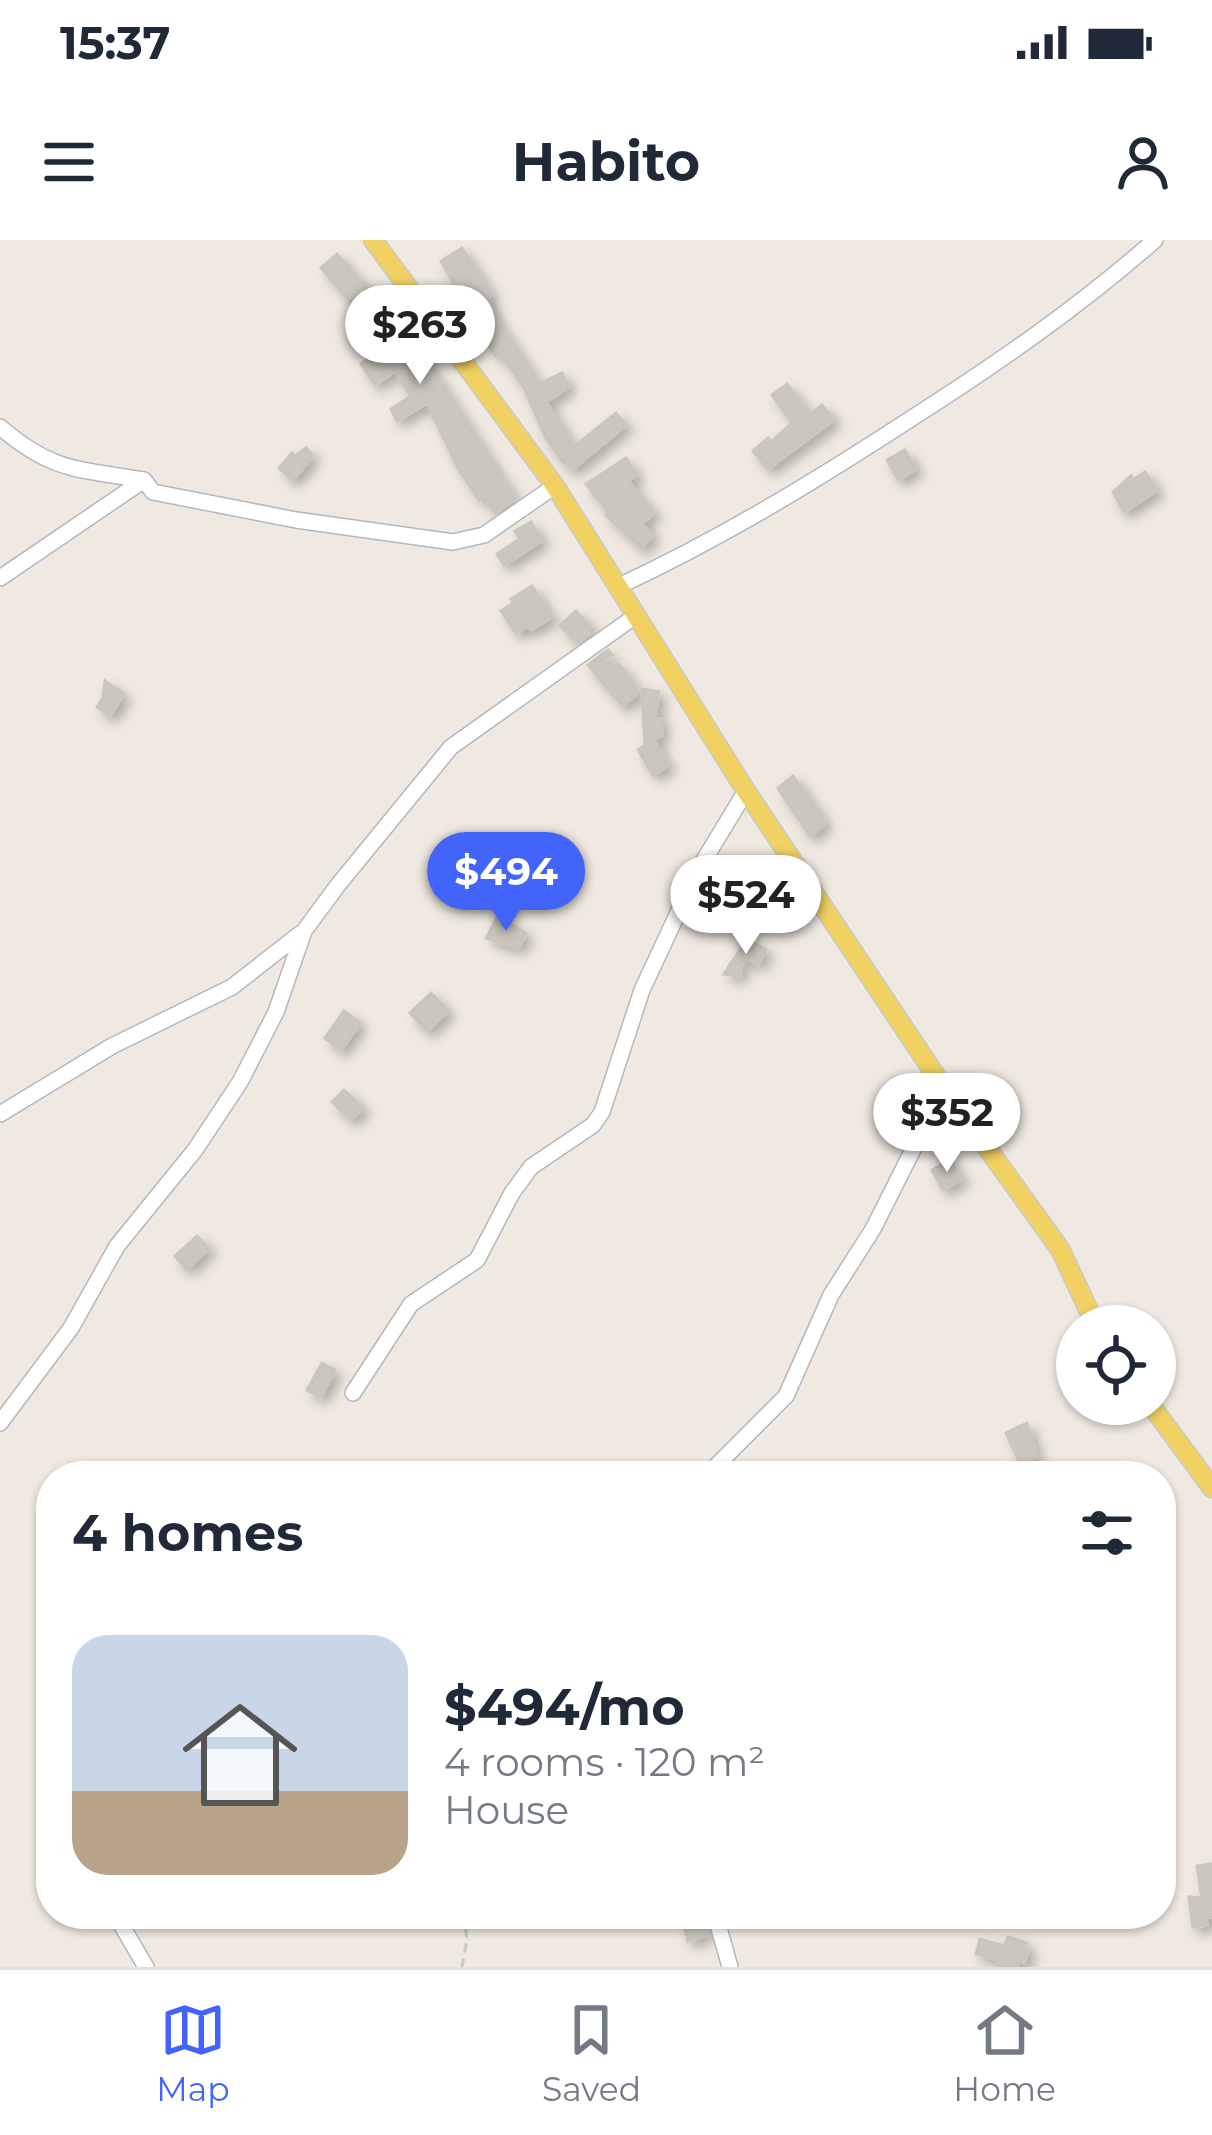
<!DOCTYPE html>
<meta charset="utf-8">
<style>
:root{--surface:#fff;--page:#f2f2f3;--text:#1f2937;--muted:#747a83;--line:#e0e1e3;--accent:#4264fb}
body{margin:0;font-family:Montserrat,sans-serif;background:var(--page);color:var(--text);height:100vh;display:flex;flex-direction:column;font-size:45px;white-space:nowrap}
*{box-sizing:border-box;margin:0}
p{font-size:39px;color:var(--muted)}
.icon{flex:none;width:66px;height:66px;fill:none;stroke:currentColor;stroke-width:2;stroke-linecap:round;stroke-linejoin:round}
.map{position:relative;flex:1;overflow:hidden}
.drawer{position:absolute;left:36px;top:1221px;width:1140px;height:468px;display:flex;flex-direction:column;background:var(--surface);border-radius:48px;box-shadow:0 3px 9px #0004}
.drawer>*{flex:none}
.controls{position:absolute;left:1056px;top:1065px;display:grid;gap:24px}
.controls a{display:grid;place-items:center;width:120px;height:120px;border-radius:50%;background:var(--surface);box-shadow:0 3px 9px #0004;font-size:60px}
.price{position:absolute;translate:-50% -102px;padding:0 27px;border-radius:42px;background:#fff;color:#222;font-size:39px;line-height:78px;filter:drop-shadow(0 3px 6px #0008)}
.price::after{content:'';position:absolute;left:50%;top:72px;width:36px;height:27px;margin-left:-18px;background:inherit;clip-path:polygon(0 0,100% 0,50% 100%)}
.price.selected{background:var(--accent);color:#fff}
ul{padding:0;list-style:none}
li{display:flex;align-items:center;gap:36px;height:300px;padding:0 36px}
li span{display:grid;place-items:center;flex:none;width:336px;height:240px;border-radius:36px;color:#555}
li>.icon{margin-inline-start:auto}
span .icon{width:144px;height:144px;fill:#fffc;stroke-width:1}
li b{font-size:51px}
h2{display:flex;justify-content:space-between;align-items:center;height:144px;padding:0 36px;font-size:51px}
.status{display:flex;justify-content:space-between;align-items:center;height:84px;padding:0 60px;background:var(--surface);direction:ltr}
.status svg{height:33px;fill:currentColor}
header{display:flex;justify-content:space-between;align-items:center;height:156px;padding:0 36px;background:var(--surface);font-size:54px;font-weight:700}
.tab-bar{display:flex;justify-content:space-around;align-items:center;height:168px;border-top:3px solid var(--line);background:var(--surface);font-size:33px;color:var(--muted)}
.tab-bar a{display:grid;justify-items:center;gap:6px}
.tab-bar .selected{color:var(--accent)}
.map>svg:first-child{display:block}
</style>
<div class="status"><b>15:37</b><svg viewBox="0 0 49 12"><path d="M0 12V9h3v3zM5 12V6h3v6zM10 12V3h3v9zM15 12V0h3v12zM26 1h20v11H26zM47 4h2v5h-2z"/></svg></div>
<header><svg class="icon" aria-label="menu" viewBox="0 0 24 24"><path d="M4 6h16M4 12h16M4 18h16"/></svg>Habito<svg class="icon" aria-label="person" viewBox="0 0 24 24"><circle cx="12" cy="8" r="4"/><path d="M4 21q1-7 8-7t8 7"/></svg></header>
<div class="map">
<svg width="1212" height="1727" viewBox="0 0 1212 1727">
<defs>
<filter id="shadow"><feDropShadow dx="6" dy="6" stdDeviation="6" flood-color="#0004"/></filter>
</defs>
<rect width="100%" height="100%" fill="#efe9e1"/>
<path fill="#cbc7bf" stroke="#cbc5ba" stroke-width="3" filter="url(#shadow)" d="M 462,8 L 492,55 L 487,58 L 499,83 L 539,144 L 562,133 L 569,147 L 546,162 L 574,207 L 616,173 L 626,185 L 573,229 L 561,220 L 546,198 L 524,148 L 500,113 L 495,116 L 441,21 Z
M 337,14 L 413,100 L 507,246 L 515,259 L 495,273 L 485,256 L 479,260 L 458,228 L 427,163 L 397,181 L 391,169 L 411,156 L 395,131 L 375,145 L 361,124 L 387,104 L 321,28 Z
M 787,144 L 810,175 L 822,165 L 834,180 L 768,229 L 753,211 L 768,198 L 771,202 L 792,183 L 772,155 Z
M 306,208 L 313,216 L 293,240 L 279,228 L 292,213 L 295,216 Z
M 905,210 L 916,229 L 898,240 L 887,220 Z
M 626,218 L 637,235 L 628,241 L 654,273 L 642,284 L 653,295 L 641,308 L 606,275 L 609,273 L 586,244 Z
M 1145,232 L 1157,250 L 1124,272 L 1113,252 L 1131,236 L 1133,240 Z
M 531,282 L 542,301 L 504,325 L 497,314 L 520,299 L 515,291 Z
M 532,346 L 552,377 L 531,390 L 528,386 L 516,393 L 501,371 L 513,363 L 511,359 Z
M 576,371 L 594,391 L 577,403 L 560,385 Z
M 608,410 L 612,415 L 603,420 L 607,428 L 619,424 L 639,452 L 622,466 L 588,425 Z
M 105,441 L 124,454 L 110,476 L 97,467 L 103,458 Z
M 642,449 L 659,452 L 655,479 L 661,479 L 662,496 L 653,499 L 669,525 L 653,535 L 638,510 L 645,505 Z
M 793,536 L 824,580 L 824,585 L 810,596 L 778,548 Z
M 497,677 L 526,693 L 519,708 L 486,698 Z
M 747,699 L 766,710 L 758,725 L 743,715 L 740,736 L 724,734 Z
M 431,753 L 448,771 L 427,791 L 410,773 Z
M 344,771 L 360,783 L 341,810 L 325,798 Z
M 344,850 L 363,868 L 351,880 L 332,862 Z
M 950,920 L 962,939 L 943,950 L 932,930 Z
M 197,996 L 209,1009 L 187,1029 L 175,1016 Z
M 322,1123 L 335,1130 L 321,1157 L 307,1150 Z
M 1027,1183 L 1037,1216 L 1020,1223 L 1006,1193 Z
M 1212,1624 L 1212,1677 L 1206,1677 L 1207,1685 L 1193,1687 L 1189,1657 L 1202,1658 L 1197,1626 Z
M 681,1674 L 700,1674 L 708,1695 L 688,1701 Z
M 1008,1697 L 1026,1703 L 1024,1708 L 1029,1710 L 1024,1723 L 1019,1721 L 1017,1727 L 997,1727 L 999,1720 L 976,1714 L 980,1699 L 1004,1706 Z"/>
<g fill="none" stroke-linecap="round" stroke-linejoin="round">
<g stroke="#b4b7c1" stroke-width="18">
<path id="minor" d="M 0,187 C 52,232 79,229 144,240
M 0,338 L 144,240 L 153,252 L 296,280 L 453,302 L 484,295 L 555,246
M 619,346 C 722,298 817,240 912,178 C 998,123 1079,67 1155,0
M 0,874 L 112,806 L 232,747 L 301,693
M 353,1153 L 411,1064 L 477,1020 L 512,953 L 531,927 L 593,885 L 602,872 L 642,750 L 698,630 L 746,551
M 0,1183 L 71,1088 L 117,1006 L 195,910 L 240,842 L 276,772 L 304,691 L 338,645 L 451,507 L 634,377
M 706,1236 L 786,1156 L 831,1055 L 873,989 L 944,848
M 115,1674 L 146,1727
M 715,1674 L 730,1727"/>
</g>
<g stroke="#c9c9c9" stroke-width="21">
<path id="major" d="M 373,0 L 555,246 L 746,551 L 944,848 L 1060,1009 L 1096,1086
M 1150,1164 L 1212,1248"/>
</g>
<path stroke="#c9c9c9" stroke-width="3" stroke-dasharray="9 6" stroke-linecap="butt" d="M 462,1727 L 467,1699 L 463,1674"/>
<use href="#minor" stroke="#fff" stroke-width="15"/>
<use href="#major" stroke="#f2d163" stroke-width="18"/>
</g>
</svg>
<div class="controls">
<a><svg class="icon" aria-label="locate" viewBox="0 0 24 24"><circle cx="12" cy="12" r="6"/><path d="M12 2v4M12 18v4M2 12h4M18 12h4"/></svg></a>
</div>
<b class="price" style="left:420px;top:147px">$263</b>
<b class="price selected" style="left:506px;top:694px">$494</b>
<b class="price" style="left:746px;top:717px">$524</b>
<b class="price" style="left:947px;top:935px">$352</b>
<section class="drawer">
<h2>4 homes<svg class="icon" aria-label="filters" viewBox="0 0 24 24"><path d="M4 7h16M4 17h16"/><circle cx="9" cy="7" r="2"/><circle cx="15" cy="17" r="2"/></svg></h2>
<ul>
<li><span style="background:linear-gradient(#c9d6e8 65%,#b9a48a 0)"><svg class="icon" aria-label="home" viewBox="0 0 24 24"><path d="M3 11l9-7 9 7M6 9v11h12V9"/></svg></span><div><b>$494/mo</b><p>4 rooms · 120 m²</p><p>House</p></div></li>
</ul>
</section>
</div>
<nav class="tab-bar">
<a class="selected"><svg class="icon" aria-label="map" viewBox="0 0 24 24"><path d="M3 6l6-2 6 2 6-2v14l-6 2-6-2-6 2zM9 4v14M15 6v14"/></svg>Map</a>
<a><svg class="icon" aria-label="saved" viewBox="0 0 24 24"><path d="M7 4h10v16l-5-4-5 4z"/></svg>Saved</a>
<a><svg class="icon" aria-label="home" viewBox="0 0 24 24"><path d="M3 11l9-7 9 7M6 9v11h12V9"/></svg>Home</a>
</nav>
